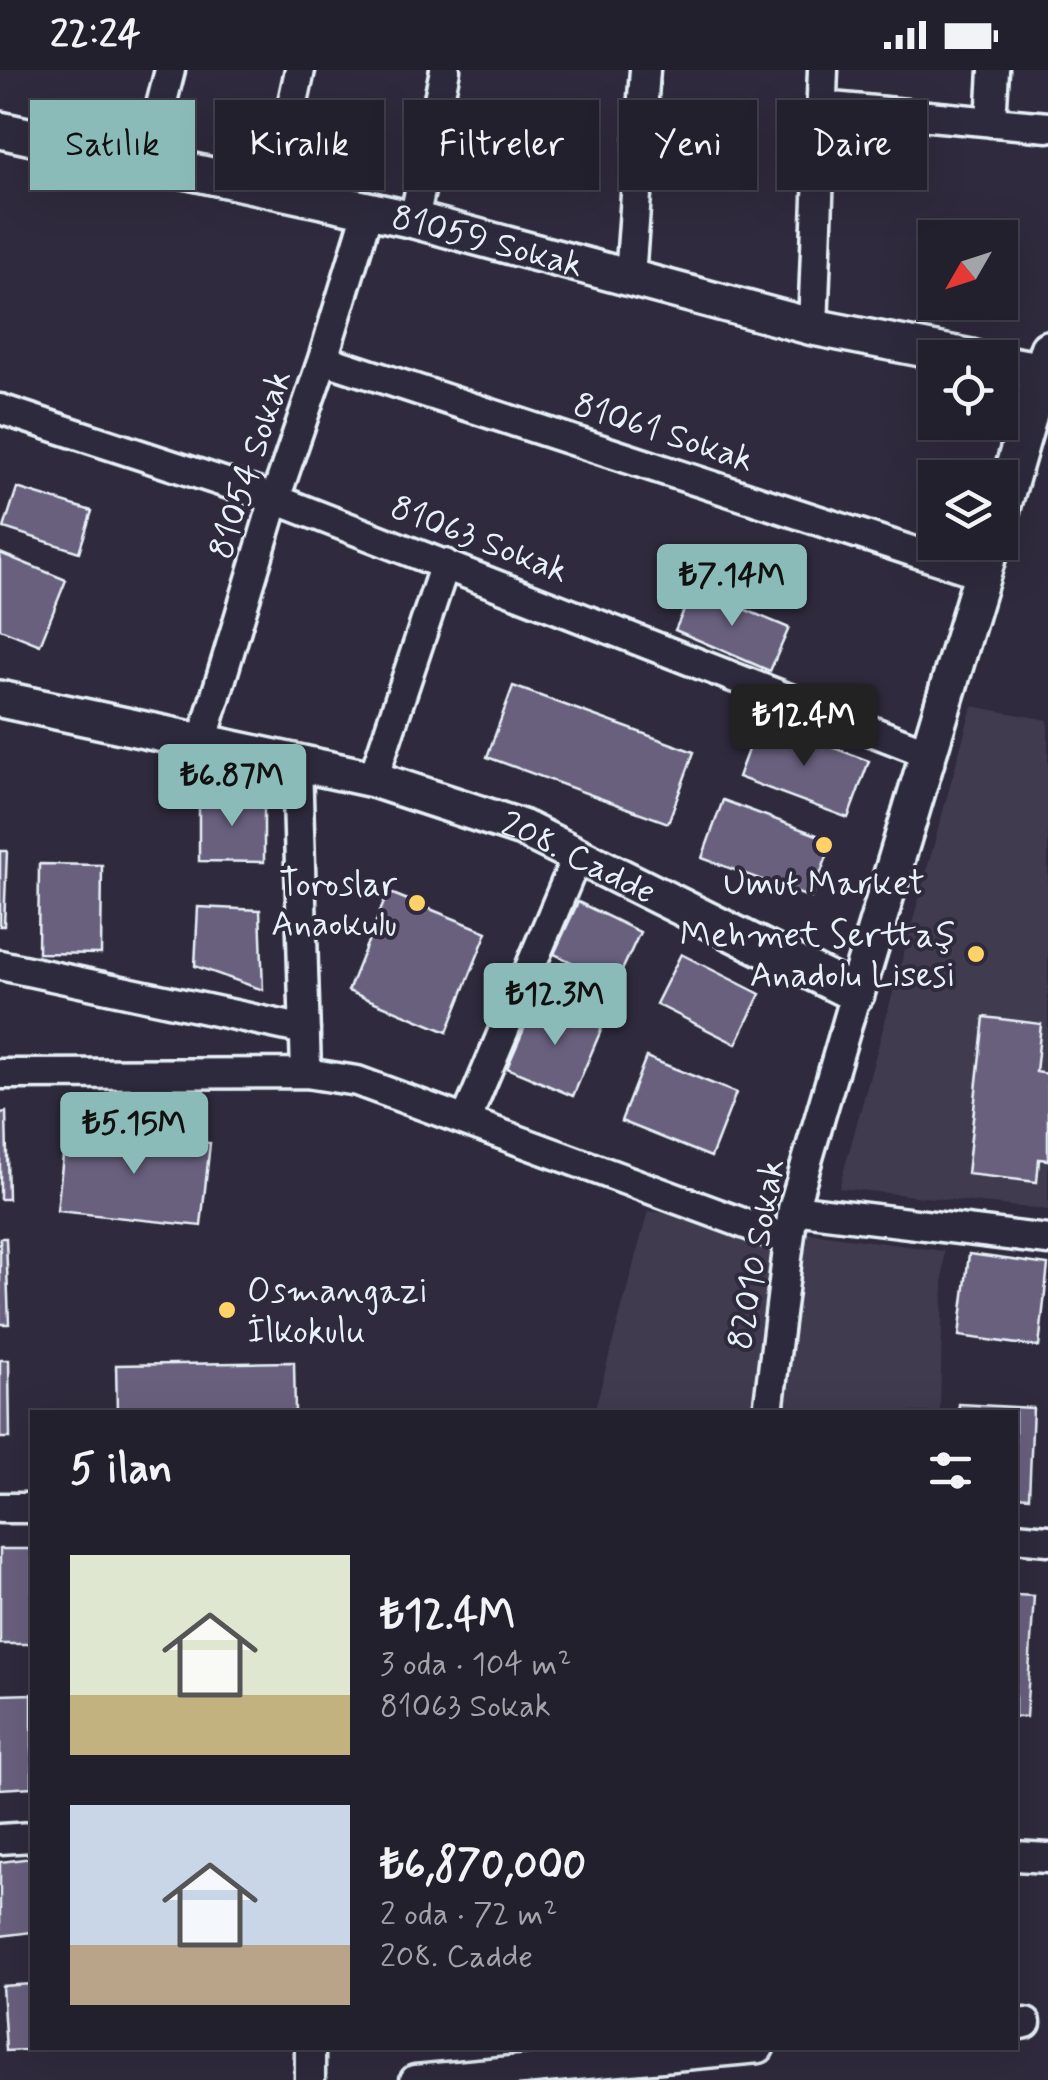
<!DOCTYPE html>
<html lang="tr">
<meta charset="utf-8">
<style>
:root{--surface:#23202e;--page:#2f2d3a;--text:#f1f3f6;--muted:#a3a3aa;--line:#403e4a;--accent:#8bbbb9}
body{margin:0;font-family:Mynerve,sans-serif;background:var(--page);color:var(--text);height:100vh;display:flex;flex-direction:column;font-size:38px;white-space:nowrap}
*{box-sizing:border-box;margin:0}
p{font-size:32px;color:var(--muted)}
.icon{flex:none;width:55px;height:55px;fill:none;stroke:currentColor;stroke-width:2;stroke-linecap:round;stroke-linejoin:round}
.map{position:relative;flex:1;overflow:hidden}
.details{position:absolute;left:30px;top:1340px;width:988px;height:640px;display:flex;flex-direction:column;background:var(--surface);border-radius:0px;box-shadow:0 10px 40px #0002,0 0 0 2px var(--line)}
.details>*{flex:none}
.banner{position:absolute;left:30px;top:30px;width:990px;height:90px;display:flex;gap:20px}
.needle{width:65px;rotate:231deg}
.buttons{position:absolute;left:918px;top:150px;display:grid;gap:20px}
.buttons a{display:grid;place-items:center;width:100px;height:100px;border-radius:0px;background:var(--surface);box-shadow:0 10px 40px #0002,0 0 0 2px var(--line);font-size:50px}
.price{position:absolute;translate:-50% -85px;padding:0 22px;border-radius:10px;background:var(--accent);color:#111;font-size:32px;line-height:65px;filter:drop-shadow(0 2px 5px #0008)}
.price::after{content:'';position:absolute;left:50%;top:60px;width:30px;height:22px;margin-left:-15px;background:inherit;clip-path:polygon(0 0,100% 0,50% 100%)}
.price.current{background:#222;color:#fff}
ul{padding:0;list-style:none}
li{display:flex;align-items:center;gap:30px;height:250px;padding:0 40px}
li span{display:grid;place-items:center;flex:none;width:280px;height:200px;border-radius:0px;color:#555}
li>.icon{margin-inline-start:auto}
span .icon{width:120px;height:120px;fill:#fffc;stroke-width:1}
li b{font-size:42px}
h2{display:flex;justify-content:space-between;align-items:center;height:120px;padding:0 40px;font-size:42px}
.chip{padding:0 35px;border-radius:0px;background:var(--surface);box-shadow:0 10px 40px #0002,0 0 0 2px var(--line);font-size:35px;line-height:90px}
.chip.current{background:var(--accent);color:#111}
.status{display:flex;justify-content:space-between;align-items:center;height:70px;padding:0 50px;background:var(--surface);direction:ltr}
.status svg{height:28px;fill:currentColor}
.map>svg:first-child{display:block}
</style>
<div class="status"><b>22:24</b><svg viewBox="0 0 49 12"><path d="M0 12V9h3v3zM5 12V6h3v6zM10 12V3h3v9zM15 12V0h3v12zM26 1h20v11H26zM47 4h2v5h-2z"/></svg></div>
<div class="map">
<svg width="1048" height="2010" viewBox="0 0 1048 2010">
<rect width="100%" height="100%" fill="#2f2a3d"/>
<filter id="ink" filterUnits="userSpaceOnUse"><feTurbulence type="fractalNoise" baseFrequency=".01" numOctaves="2"/><feDisplacementMap in="SourceGraphic" scale="20" xChannelSelector="R" yChannelSelector="G"/><feConvolveMatrix kernelMatrix="1 2 1 2 8 2 1 2 1" color-interpolation-filters="sRGB"/></filter>
<g filter="url(#ink)">
<path fill="#403a50" d="M 972,636 L 1048,650 L 1048,1140 L 839,1118 Z
M 648,1141 L 944,1181 L 940,1342 L 594,1342 Z"/>
<path fill="#69607e" stroke="#e8f1f8" stroke-width="2.5" d="M 17,418 L 92,441 L 79,482 L 4,458 Z
M 0,483 L 66,510 L 40,575 L 0,559 Z
M 694,518 L 789,558 L 770,601 L 675,560 Z
M 513,616 L 694,682 L 668,753 L 487,687 Z
M 759,650 L 869,691 L 848,748 L 738,707 Z
M 199,726 L 264,726 L 264,792 L 199,791 Z
M 723,730 L 833,771 L 811,828 L 702,788 Z
M 0,781 L 7,781 L 4,856 L 0,856 Z
M 39,794 L 102,795 L 101,884 L 38,883 Z
M 388,822 L 487,862 L 447,962 L 348,921 Z
M 578,832 L 640,862 L 616,913 L 554,884 Z
M 198,837 L 260,840 L 263,920 L 195,896 Z
M 681,884 L 760,924 L 736,974 L 656,934 Z
M 537,929 L 602,958 L 573,1026 L 507,998 Z
M 984,947 L 1041,954 L 1036,1002 L 1048,1004 L 1048,1090 L 1039,1089 L 1037,1112 L 967,1104 Z
M 646,987 L 736,1023 L 711,1087 L 621,1051 Z
M 6,1042 L 8,1129 L 0,1129 L 0,1043 Z
M 66,1058 L 210,1073 L 201,1156 L 57,1141 Z
M 0,1168 L 6,1168 L 9,1254 L 0,1254 Z
M 969,1184 L 1048,1195 L 1039,1277 L 959,1266 Z
M 0,1290 L 9,1290 L 10,1368 L 0,1368 Z
M 294,1292 L 295,1342 L 117,1342 L 116,1295 Z
M 959,1334 L 1033,1338 L 1029,1427 L 1015,1426 L 1015,1342 L 958,1342 Z
M 0,1479 L 32,1479 L 32,1574 L 0,1574 Z
M 1015,1525 L 1034,1526 L 1026,1647 L 1015,1647 Z
M 32,1624 L 32,1717 L 0,1719 L 0,1625 Z
M 32,1788 L 32,1862 L 0,1866 L 0,1792 Z
M 32,1914 L 32,1978 L 63,1978 L 6,1981 L 2,1916 Z"/>
<g fill="none" stroke-linecap="round" stroke-linejoin="round">
<g stroke="#e8f1f8" stroke-width="35">
<path id="minor" d="M 821,36 L 1048,57
M 991,52 L 994,0
M 147,91 L 170,0
M 274,120 L 300,0
M 414,150 L 445,0
M 630,208 L 645,0
M 813,257 L 823,0
M 323,289 L 982,504
M 0,339 L 275,429 L 928,683
M 202,672 L 275,429 L 323,289 L 368,141
M 297,692 L 306,1003
M 373,709 L 445,494
M 0,895 L 305,960
M 0,1004 L 306,1003 L 357,1011 L 789,1170
M 466,1050 L 578,784
M 793,1139 L 1048,1170
M 768,1342 L 793,1139 L 856,924
M 0,1438 L 32,1438
M 1015,1467 L 1048,1470
M 0,1769 L 32,1767
M 1015,1786 L 1048,1788
M 1015,1955 L 1026,1953
M 310,1978 L 310,2010
M 415,2010 L 759,1978"/>
</g>
<g stroke="#e8f1f8" stroke-width="42">
<g id="tertiary">
<path id="s1" d="M 0,60 L 414,150 L 813,257 L 972,288"/>
<path d="M 1000,293 L 1043,301"/>
<path d="M 1000,445 L 1048,279"/>
<path id="s2" d="M 0,629 L 373,709 L 522,758 L 856,924 L 992,472"/>
</g>
</g>
<use href="#minor" stroke="#2f2a3d" stroke-width="28"/>
<use href="#tertiary" stroke="#2f2a3d" stroke-width="35"/>
</g>
</g>
<g fill="#ffd166" stroke="#2f2a3d" stroke-width="4">
<circle cx="824" cy="775" r="10"/>
<circle cx="417" cy="833" r="10"/>
<circle cx="976" cy="884" r="10"/>
<circle cx="227" cy="1240" r="10"/>
</g>
<g text-anchor="middle" stroke-width="8" stroke-linejoin="round" paint-order="stroke">
<g font-size="35" fill="#e8f1f8" stroke="#2f2a3d">
<text dy="12" stroke="none"><textPath href="#s1" startOffset="500">81059 Sokak</textPath></text>
<text transform="translate(664 361) rotate(18)" y="12">81061 Sokak</text>
<text transform="translate(249 394) rotate(-72)" y="12">81054 Sokak</text>
<text transform="translate(480 468) rotate(21)" y="12">81063 Sokak</text>
<text dy="12" stroke="none"><textPath href="#s2" startOffset="602">208. Cadde</textPath></text>
<text transform="translate(755 1184) rotate(-80)" y="12">82010 Sokak</text>
</g>
<g font-size="35" fill="#e8f1f8" stroke="#2f2a3d" text-anchor="end">
<text x="824" y="824" text-anchor="middle">Umut Market</text>
<text x="397" y="825">Toroslar<tspan x="397" dy="40">Anaokulu</tspan></text>
<text x="956" y="876">Mehmet Serttaş<tspan x="956" dy="40">Anadolu Lisesi</tspan></text>
<text x="247" y="1232" text-anchor="start">Osmangazi<tspan x="247" dy="40">İlkokulu</tspan></text>
</g>
</g>
</svg>
<div class="buttons">
<a><svg class="needle" viewBox="-14 -14 28 28"><path d="M0-13l5 13h-10z" fill="#e53935"/><path d="M0 13l5-13h-10z" fill="#a3a3aa"/></svg></a>
<a><svg class="icon" aria-label="locate" viewBox="0 0 24 24"><circle cx="12" cy="12" r="6"/><path d="M12 2v4M12 18v4M2 12h4M18 12h4"/></svg></a>
<a><svg class="icon" aria-label="layers" viewBox="0 0 24 24"><path d="M12 4l9 5-9 5-9-5zM3 14l9 5 9-5"/></svg></a>
</div>
<b class="price" style="left:732px;top:559px">₺7.14M</b>
<b class="price current" style="left:804px;top:699px">₺12.4M</b>
<b class="price" style="left:232px;top:759px">₺6.87M</b>
<b class="price" style="left:555px;top:978px">₺12.3M</b>
<b class="price" style="left:134px;top:1107px">₺5.15M</b>
<div class="banner">
<a class="chip current">Satılık</a>
<a class="chip">Kiralık</a>
<a class="chip">Filtreler</a>
<a class="chip">Yeni</a>
<a class="chip">Daire</a>
</div>
<section class="details">
<h2>5 ilan<svg class="icon" aria-label="filters" viewBox="0 0 24 24"><path d="M4 7h16M4 17h16"/><circle cx="9" cy="7" r="2"/><circle cx="15" cy="17" r="2"/></svg></h2>
<ul>
<li><span style="background:linear-gradient(#dfe7d0 70%,#c2b280 0)"><svg class="icon" aria-label="home" viewBox="0 0 24 24"><path d="M3 11l9-7 9 7M6 9v11h12V9"/></svg></span><div><b>₺12.4M</b><p>3 oda · 104 m²</p><p>81063 Sokak</p></div></li>
<li><span style="background:linear-gradient(#c9d6e8 70%,#b9a48a 0)"><svg class="icon" aria-label="home" viewBox="0 0 24 24"><path d="M3 11l9-7 9 7M6 9v11h12V9"/></svg></span><div><b>₺6,870,000</b><p>2 oda · 72 m²</p><p>208. Cadde</p></div></li>
</ul>
</section>
</div>
